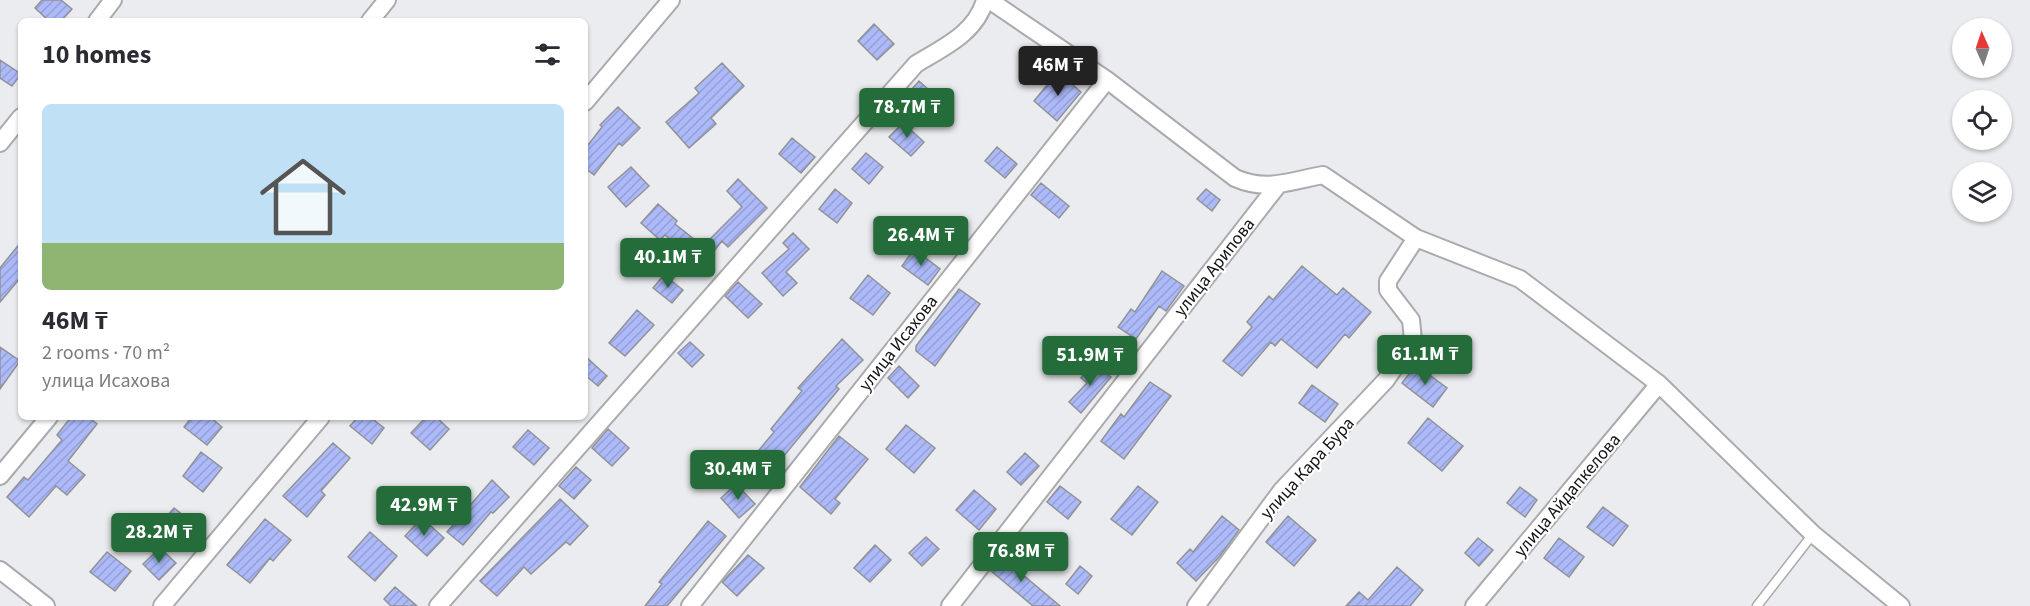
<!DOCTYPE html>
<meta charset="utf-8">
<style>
:root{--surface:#fff;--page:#f7f7f7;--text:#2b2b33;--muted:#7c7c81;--accent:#246c39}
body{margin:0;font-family:"Source Sans 3",sans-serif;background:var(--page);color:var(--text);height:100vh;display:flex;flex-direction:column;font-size:22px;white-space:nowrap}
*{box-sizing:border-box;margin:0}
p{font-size:20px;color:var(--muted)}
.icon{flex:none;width:33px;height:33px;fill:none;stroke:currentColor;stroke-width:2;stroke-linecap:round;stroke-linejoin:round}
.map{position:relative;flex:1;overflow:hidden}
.drawer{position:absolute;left:18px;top:18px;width:570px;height:402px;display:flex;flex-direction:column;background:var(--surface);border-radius:9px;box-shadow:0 2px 4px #0004}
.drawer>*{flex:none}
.needle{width:39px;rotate:357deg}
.buttons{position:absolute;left:1952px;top:18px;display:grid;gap:12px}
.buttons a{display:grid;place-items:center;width:60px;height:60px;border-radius:50%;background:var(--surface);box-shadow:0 2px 4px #0004;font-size:30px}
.price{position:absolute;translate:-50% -51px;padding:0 14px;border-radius:6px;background:var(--accent);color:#fff;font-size:20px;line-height:39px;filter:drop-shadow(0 2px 3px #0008)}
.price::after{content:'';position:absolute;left:50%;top:36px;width:18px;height:14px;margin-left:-9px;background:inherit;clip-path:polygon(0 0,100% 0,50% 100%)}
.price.on{background:#222;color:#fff}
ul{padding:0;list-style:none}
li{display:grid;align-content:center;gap:12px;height:318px;padding:0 24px}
li span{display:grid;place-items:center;height:186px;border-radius:9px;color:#555}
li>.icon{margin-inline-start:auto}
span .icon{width:108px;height:108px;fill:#fffc;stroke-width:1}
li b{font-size:26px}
h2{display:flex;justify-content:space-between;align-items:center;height:72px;padding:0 24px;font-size:26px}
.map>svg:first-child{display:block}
</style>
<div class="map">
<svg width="2030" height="606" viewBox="0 0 2030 606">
<defs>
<pattern id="building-hatch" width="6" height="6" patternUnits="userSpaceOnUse" patternTransform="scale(1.5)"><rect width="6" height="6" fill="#acbafa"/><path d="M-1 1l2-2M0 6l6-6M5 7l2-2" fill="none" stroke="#939fd5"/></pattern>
</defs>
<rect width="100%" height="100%" fill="#ebecef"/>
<path fill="url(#building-hatch)" stroke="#929295" stroke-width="1.5" d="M 42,0 L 61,0 L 72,9 L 61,21 L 49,21 L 35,8 Z
M 874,24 L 894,44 L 877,60 L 858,41 Z
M 0,60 L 21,74 L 12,86 L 0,78 Z
M 722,63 L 744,86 L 711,118 L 716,124 L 689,148 L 666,122 L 699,93 L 695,88 Z
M 1058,72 L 1081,92 L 1057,121 L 1034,101 Z
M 919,81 L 940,100 L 929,113 L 907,95 Z
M 618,107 L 640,128 L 622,146 L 619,143 L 594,175 L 585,168 L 585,149 L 602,127 L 600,125 Z
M 903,123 L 924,142 L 911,156 L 889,137 Z
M 792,138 L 815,157 L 801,173 L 779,154 Z
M 997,147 L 1017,164 L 1005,178 L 985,161 Z
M 866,153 L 883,167 L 869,184 L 852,169 Z
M 631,167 L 649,186 L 626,207 L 608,187 Z
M 738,179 L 767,208 L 728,247 L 722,241 L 703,265 L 665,235 L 660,240 L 641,223 L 658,204 L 677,221 L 675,224 L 703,246 L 742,207 L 727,191 Z
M 1041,183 L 1069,206 L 1059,218 L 1031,195 Z
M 835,189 L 852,203 L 837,223 L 819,209 Z
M 1206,189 L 1220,200 L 1212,211 L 1197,199 Z
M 793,233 L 809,249 L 786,272 L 797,283 L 783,296 L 762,273 L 789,249 L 783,243 Z
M 21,242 L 21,277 L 0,302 L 0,268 Z
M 914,249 L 940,269 L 928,285 L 902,266 Z
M 1302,266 L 1337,295 L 1343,288 L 1371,312 L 1349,338 L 1345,334 L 1317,368 L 1281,339 L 1275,346 L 1271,342 L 1242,376 L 1223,361 L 1252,327 L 1247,322 L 1269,296 L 1273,300 Z
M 1162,271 L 1184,286 L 1166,311 L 1159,306 L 1136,339 L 1118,327 L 1131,309 L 1135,312 Z
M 664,275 L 683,290 L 672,303 L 653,288 Z
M 868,275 L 890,293 L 873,315 L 850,298 Z
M 738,282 L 762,304 L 748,318 L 725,296 Z
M 959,289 L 980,304 L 935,366 L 916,351 L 916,346 Z
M 637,310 L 654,325 L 625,356 L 609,343 Z
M 842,339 L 863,360 L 836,386 L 839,389 L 778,463 L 782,466 L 769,481 L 750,466 L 750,461 L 774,432 L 771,429 L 802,391 L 798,388 Z
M 690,342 L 704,355 L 692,367 L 678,353 Z
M 0,347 L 20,361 L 0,389 Z
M 585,356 L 607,376 L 598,386 L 585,375 Z
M 1093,363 L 1111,377 L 1081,413 L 1069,402 L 1087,383 L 1081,378 Z
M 1416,365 L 1447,388 L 1433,407 L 1402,383 Z
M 899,366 L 919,386 L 908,398 L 888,378 Z
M 1150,382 L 1171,396 L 1124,459 L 1101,441 L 1121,414 L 1124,417 Z
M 1312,385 L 1338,404 L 1325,422 L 1299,403 Z
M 71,417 L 88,417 L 97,424 L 68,461 L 85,475 L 67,495 L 56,486 L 29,517 L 7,497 L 24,477 L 28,480 L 62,440 L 57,435 Z
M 192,417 L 210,417 L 222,427 L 207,445 L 184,427 Z
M 358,417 L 370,417 L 384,428 L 372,444 L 350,426 Z
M 426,417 L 436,417 L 449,429 L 430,450 L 411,433 Z
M 1428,418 L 1463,446 L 1442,471 L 1408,443 Z
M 906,425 L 935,448 L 914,473 L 886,449 Z
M 608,429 L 629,448 L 612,466 L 592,448 Z
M 528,430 L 549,448 L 534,465 L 513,447 Z
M 839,436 L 868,459 L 835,499 L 840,503 L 831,514 L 800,487 Z
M 333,443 L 350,458 L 321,491 L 325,495 L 307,517 L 283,496 Z
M 201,452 L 222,468 L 203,492 L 183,476 Z
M 1025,453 L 1039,466 L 1021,485 L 1007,472 Z
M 576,467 L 591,480 L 574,499 L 559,486 Z
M 492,480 L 509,497 L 493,513 L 491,512 L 463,545 L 447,532 Z
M 736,484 L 755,504 L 739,518 L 721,498 Z
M 1060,486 L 1081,502 L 1068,519 L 1047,502 Z
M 1138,486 L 1158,502 L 1132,535 L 1111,519 Z
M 1520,487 L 1537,500 L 1525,517 L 1507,503 Z
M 974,490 L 996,509 L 979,530 L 956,510 Z
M 560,499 L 588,526 L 570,545 L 566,542 L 531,574 L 524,567 L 497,596 L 480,581 Z
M 1603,507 L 1628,526 L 1613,546 L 1587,527 Z
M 174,508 L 188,519 L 177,532 L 163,521 Z
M 1222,516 L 1239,530 L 1220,556 L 1196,581 L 1177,563 L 1190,549 L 1193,552 Z
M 1288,516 L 1316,540 L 1294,566 L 1266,542 Z
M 422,518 L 444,538 L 427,556 L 405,536 Z
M 265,519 L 291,540 L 273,561 L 270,558 L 250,583 L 227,565 Z
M 708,521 L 726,536 L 667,606 L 645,606 L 662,584 L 659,582 Z
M 370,532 L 397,556 L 375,581 L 348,557 Z
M 926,537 L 939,549 L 922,566 L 909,553 Z
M 1478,538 L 1493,550 L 1479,566 L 1465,553 Z
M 1559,538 L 1584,557 L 1569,577 L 1544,558 Z
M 875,545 L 891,560 L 870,582 L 854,568 Z
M 160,548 L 176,563 L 159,580 L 143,564 Z
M 107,552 L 131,571 L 115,591 L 90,572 Z
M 1004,554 L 1025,571 L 1022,574 L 1060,606 L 1033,606 L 991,571 Z
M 748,555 L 764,568 L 737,596 L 722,582 Z
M 1080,566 L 1092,576 L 1078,594 L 1066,584 Z
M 1397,567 L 1423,590 L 1410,606 L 1346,606 L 1359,592 L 1368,600 Z
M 395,587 L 417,606 L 391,606 L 384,599 Z"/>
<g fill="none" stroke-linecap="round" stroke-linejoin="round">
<g stroke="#ababae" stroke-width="11">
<path id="lane" d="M 1757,606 L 1813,534"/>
</g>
<g stroke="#ababae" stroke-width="20">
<path id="street" d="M 989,0 L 1107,80 L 1235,178 C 1267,192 1289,181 1323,175 L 1416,238 L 1520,279 L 1659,384 L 1813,534 L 1901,606
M 97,21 L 113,0
M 370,21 L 387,0
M 585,102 L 671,0
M 0,143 L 21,117
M 0,476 L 49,417
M 0,570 L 46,606
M 162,606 L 321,417
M 438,606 L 916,64 C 944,47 976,33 985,0
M 690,606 L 1107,80
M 950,606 L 1278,185
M 1196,606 L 1282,490 L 1386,380 L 1413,340 L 1411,320 L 1388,290 L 1388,281 L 1416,238
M 1474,606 L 1659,384"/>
</g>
<use href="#lane" stroke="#fff" stroke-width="8"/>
<use href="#street" stroke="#fff" stroke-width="16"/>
</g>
<g text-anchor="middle" stroke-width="4.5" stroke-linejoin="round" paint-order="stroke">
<g font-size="18" fill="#111213" stroke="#fff">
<text transform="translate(1214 267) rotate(-52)" y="6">улица Арипова</text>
<text transform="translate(898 343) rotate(-52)" y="6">улица Исахова</text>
<text transform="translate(1307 468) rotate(-48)" y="6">улица Кара Бура</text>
<text transform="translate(1567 495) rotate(-50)" y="6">улица Айдапкелова</text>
</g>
</g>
</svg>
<div class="buttons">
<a><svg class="needle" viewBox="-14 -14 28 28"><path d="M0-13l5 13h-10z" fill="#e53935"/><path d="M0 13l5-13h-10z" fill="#7c7c81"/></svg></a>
<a><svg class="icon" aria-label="locate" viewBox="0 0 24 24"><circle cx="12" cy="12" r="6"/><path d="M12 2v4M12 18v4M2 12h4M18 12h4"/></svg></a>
<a><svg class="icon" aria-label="layers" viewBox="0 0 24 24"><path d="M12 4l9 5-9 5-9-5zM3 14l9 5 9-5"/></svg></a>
</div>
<b class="price on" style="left:1058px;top:97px">46M ₸</b>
<b class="price" style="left:907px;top:139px">78.7M ₸</b>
<b class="price" style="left:921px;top:267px">26.4M ₸</b>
<b class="price" style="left:668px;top:289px">40.1M ₸</b>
<b class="price" style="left:1425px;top:386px">61.1M ₸</b>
<b class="price" style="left:1090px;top:387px">51.9M ₸</b>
<b class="price" style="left:738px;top:501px">30.4M ₸</b>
<b class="price" style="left:424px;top:537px">42.9M ₸</b>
<b class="price" style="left:159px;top:564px">28.2M ₸</b>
<b class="price" style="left:1021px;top:583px">76.8M ₸</b>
<section class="drawer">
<h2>10 homes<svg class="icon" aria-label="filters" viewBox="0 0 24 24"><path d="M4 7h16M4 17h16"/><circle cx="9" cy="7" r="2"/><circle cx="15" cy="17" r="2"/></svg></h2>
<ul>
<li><span style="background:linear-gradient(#bfe0f5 75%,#8fb573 0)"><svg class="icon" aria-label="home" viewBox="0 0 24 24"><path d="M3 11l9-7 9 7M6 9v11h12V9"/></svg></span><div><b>46M ₸</b><p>2 rooms · 70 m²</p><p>улица Исахова</p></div></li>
</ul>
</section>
</div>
